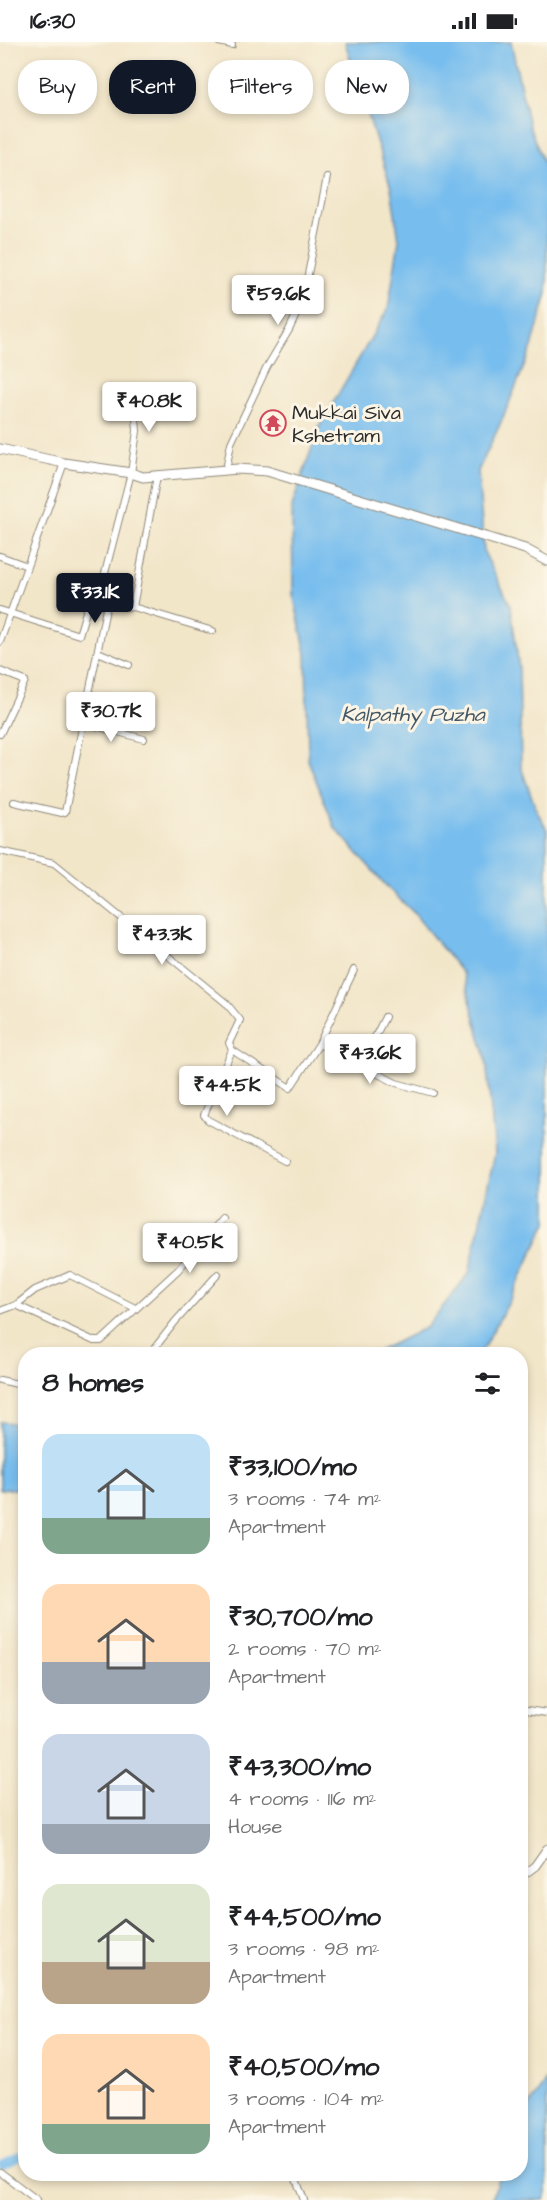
<!DOCTYPE html>
<meta charset="utf-8">
<style>
:root{--surface:#fff;--page:#f6f6f6;--text:#202124;--muted:#757577;--accent:#111827}
body{margin:0;font-family:"Architects Daughter",sans-serif;background:var(--page);color:var(--text);height:100vh;display:flex;flex-direction:column;font-size:22px;white-space:nowrap}
*{box-sizing:border-box;margin:0}
p{font-size:20px;color:var(--muted)}
.icon{flex:none;width:33px;height:33px;fill:none;stroke:currentColor;stroke-width:2;stroke-linecap:round;stroke-linejoin:round}
.map{position:relative;flex:1;overflow:hidden}
.sheet{position:absolute;left:18px;top:1305px;width:510px;height:834px;display:flex;flex-direction:column;background:var(--surface);border-radius:24px;box-shadow:0 3px 9px #0003}
.sheet>*{flex:none}
.hud{position:absolute;left:18px;top:18px;width:512px;height:54px;display:flex;gap:12px}
.price{position:absolute;translate:-50% -51px;padding:0 14px;border-radius:6px;background:#fff;color:#222;font-size:20px;line-height:39px;filter:drop-shadow(0 2px 3px #0008)}
.price::after{content:'';position:absolute;left:50%;top:36px;width:18px;height:14px;margin-left:-9px;background:inherit;clip-path:polygon(0 0,100% 0,50% 100%)}
.price.current{background:var(--accent);color:#fff}
ul{padding:0;list-style:none}
li{display:flex;align-items:center;gap:18px;height:150px;padding:0 24px}
li span{display:grid;place-items:center;flex:none;width:168px;height:120px;border-radius:18px;color:#555}
li>.icon{margin-inline-start:auto}
span .icon{width:72px;height:72px;fill:#fffc;stroke-width:1}
li b{font-size:26px}
h2{display:flex;justify-content:space-between;align-items:center;height:72px;padding:0 24px;font-size:26px}
.pill{padding:0 21px;border-radius:24px;background:var(--surface);box-shadow:0 3px 9px #0003;font-size:21px;line-height:54px}
.pill.current{background:var(--accent);color:#fff}
.status{display:flex;justify-content:space-between;align-items:center;height:42px;padding:0 30px;background:var(--surface);direction:ltr}
.status svg{height:16px;fill:currentColor}
.map>svg:first-child{display:block}
</style>
<div class="status"><b>16:30</b><svg viewBox="0 0 49 12"><path d="M0 12V9h3v3zM5 12V6h3v6zM10 12V3h3v9zM15 12V0h3v12zM26 1h20v11H26zM47 4h2v5h-2z"/></svg></div>
<div class="map">
<svg width="547" height="2158" viewBox="0 0 547 2158">
<rect width="100%" height="100%" fill="#fcf5e5"/>
<filter id="ink" filterUnits="userSpaceOnUse"><feTurbulence type="fractalNoise" baseFrequency=".0167" numOctaves="2"/><feDisplacementMap in="SourceGraphic" scale="12" xChannelSelector="R" yChannelSelector="G"/><feConvolveMatrix kernelMatrix="1 2 1 2 8 2 1 2 1" color-interpolation-filters="sRGB"/></filter>
<filter id="wash" filterUnits="userSpaceOnUse"><feTurbulence type="fractalNoise" baseFrequency=".008" numOctaves="4" result="noise"/><feDisplacementMap in="SourceGraphic" scale="24" xChannelSelector="R" yChannelSelector="G"/><feGaussianBlur stdDeviation="1.35" result="paint"/><feColorMatrix in="noise" values="0 0 0 0 0 0 0 0 0 0 0 0 0 0 0 0 0 1.4 0 .05"/><feComposite in="paint" operator="in"/></filter>
<g filter="url(#wash)">
<rect width="100%" height="100%" fill="#f2e6c9"/>
<path fill="#77bdee" stroke="#51748c" stroke-width="1.5" d="M 345,0 L 511,0 L 529,84 L 547,129 L 547,251 L 532,305 L 502,378 L 478,429 L 484,510 L 511,564 L 519,626 L 521,725 L 536,767 L 547,788 L 547,1180 L 509,1260 L 480,1312 L 373,1312 L 427,1285 L 469,1231 L 495,1111 L 486,1017 L 463,932 L 413,870 L 389,847 L 335,786 L 308,718 L 306,611 L 293,552 L 292,464 L 319,385 L 388,267 L 399,198 L 391,146 Z
M 0,1380 L 25,1382 L 25,1447 L 0,1447 Z
M 547,2037 L 547,2151 L 544,2158 L 492,2158 L 499,2132 L 520,2132 L 521,2077 Z"/>
<g fill="none" stroke-linecap="round" stroke-linejoin="round">
<path stroke="#77bdee" stroke-width="8" d="M 2,2123 L 26,2112"/>
</g>
</g>
<g filter="url(#ink)">
<g fill="none" stroke-linecap="round" stroke-linejoin="round">
<g stroke="#8e887a" stroke-width="8">
<path id="minor" d="M 219,0 L 232,3
M 226,428 L 231,401 L 267,325 L 289,288 L 303,258 L 327,135
M 0,514 L 27,524
M 108,557 C 116,563 123,566 133,565 L 213,589
M 133,565 L 157,434
M 0,568 L 79,593 L 88,563
M 0,600 L 64,421
M 98,610 L 129,623
M 0,629 L 25,639 L 0,692
M 84,681 L 144,697
M 14,760 L 62,771 L 65,770 L 108,557 L 105,531 L 131,431 L 137,389 L 134,350
M 0,809 L 54,821 L 226,961 L 240,978 L 229,1001 L 232,1008 L 290,1046 L 319,1002 L 354,928
M 319,1002 L 396,1041 L 433,1051
M 232,1008 L 204,1073 L 208,1078 L 285,1119
M 360,1025 L 385,975
M 16,1263 L 94,1299 L 101,1299 L 178,1228 L 222,1176
M 0,1269 L 16,1263 L 35,1248 L 70,1233 L 135,1266
M 150,1312 L 175,1280 L 218,1232
M 0,1338 L 26,1344
M 520,1667 L 547,1671
M 0,2130 L 37,2158
M 294,2132 L 304,2158"/>
</g>
<g stroke="#8e887a" stroke-width="10">
<path id="tertiary" d="M 520,1835 L 535,1824 L 547,1807"/>
</g>
<g stroke="#8e887a" stroke-width="11">
<path id="secondary" d="M 0,407 L 64,421 L 131,431 L 143,435 L 238,427 L 267,429 L 525,507 L 547,519"/>
</g>
<use href="#minor" stroke="#fff" stroke-width="6"/>
<use href="#tertiary" stroke="#fff" stroke-width="8"/>
<use href="#secondary" stroke="#fff" stroke-width="9"/>
</g>
</g>
<defs>
<g id="temple-ring" transform="scale(1.35)"><circle r="9.5" fill="#fcf5e5" stroke="#d1495b" stroke-width="1.5"/><path d="M0-6L5-2H3V0L6.5 2.5H4V6H1.5V3h-3V6H-4V2.5H-6.5L-3 0V-2H-5Z" fill="#d1495b"/></g>
</defs>
<g fill-rule="evenodd">
<use href="#temple-ring" x="273" y="381"/>
</g>
<g text-anchor="middle" stroke-width="6" stroke-linejoin="round" paint-order="stroke">
<g font-size="20" fill="#2b2b2b" stroke="#fcf5e5" text-anchor="start">
<text x="292" y="377">Mukkai Siva<tspan x="292" dy="23">Kshetram</tspan></text>
</g>
<g font-size="21" font-style="italic" fill="#425766" stroke="#fcf5e5">
<text x="413" y="679">Kalpathy Puzha</text>
</g>
</g>
</svg>
<b class="price" style="left:278px;top:284px">₹59.6K</b>
<b class="price" style="left:149px;top:391px">₹40.8K</b>
<b class="price current" style="left:95px;top:582px">₹33.1K</b>
<b class="price" style="left:111px;top:701px">₹30.7K</b>
<b class="price" style="left:162px;top:924px">₹43.3K</b>
<b class="price" style="left:370px;top:1043px">₹43.6K</b>
<b class="price" style="left:227px;top:1075px">₹44.5K</b>
<b class="price" style="left:190px;top:1232px">₹40.5K</b>
<div class="hud">
<a class="pill">Buy</a>
<a class="pill current">Rent</a>
<a class="pill">Filters</a>
<a class="pill">New</a>
</div>
<section class="sheet">
<h2>8 homes<svg class="icon" aria-label="filters" viewBox="0 0 24 24"><path d="M4 7h16M4 17h16"/><circle cx="9" cy="7" r="2"/><circle cx="15" cy="17" r="2"/></svg></h2>
<ul>
<li><span style="background:linear-gradient(#bfe0f5 70%,#7fa58c 0)"><svg class="icon" aria-label="home" viewBox="0 0 24 24"><path d="M3 11l9-7 9 7M6 9v11h12V9"/></svg></span><div><b>₹33,100/mo</b><p>3 rooms · 74 m²</p><p>Apartment</p></div></li>
<li><span style="background:linear-gradient(#ffd9b3 65%,#9aa5b1 0)"><svg class="icon" aria-label="home" viewBox="0 0 24 24"><path d="M3 11l9-7 9 7M6 9v11h12V9"/></svg></span><div><b>₹30,700/mo</b><p>2 rooms · 70 m²</p><p>Apartment</p></div></li>
<li><span style="background:linear-gradient(#c9d6e8 75%,#9aa5b1 0)"><svg class="icon" aria-label="home" viewBox="0 0 24 24"><path d="M3 11l9-7 9 7M6 9v11h12V9"/></svg></span><div><b>₹43,300/mo</b><p>4 rooms · 116 m²</p><p>House</p></div></li>
<li><span style="background:linear-gradient(#dfe7d0 65%,#b9a48a 0)"><svg class="icon" aria-label="home" viewBox="0 0 24 24"><path d="M3 11l9-7 9 7M6 9v11h12V9"/></svg></span><div><b>₹44,500/mo</b><p>3 rooms · 98 m²</p><p>Apartment</p></div></li>
<li><span style="background:linear-gradient(#ffd9b3 75%,#7fa58c 0)"><svg class="icon" aria-label="home" viewBox="0 0 24 24"><path d="M3 11l9-7 9 7M6 9v11h12V9"/></svg></span><div><b>₹40,500/mo</b><p>3 rooms · 104 m²</p><p>Apartment</p></div></li>
</ul>
</section>
</div>
